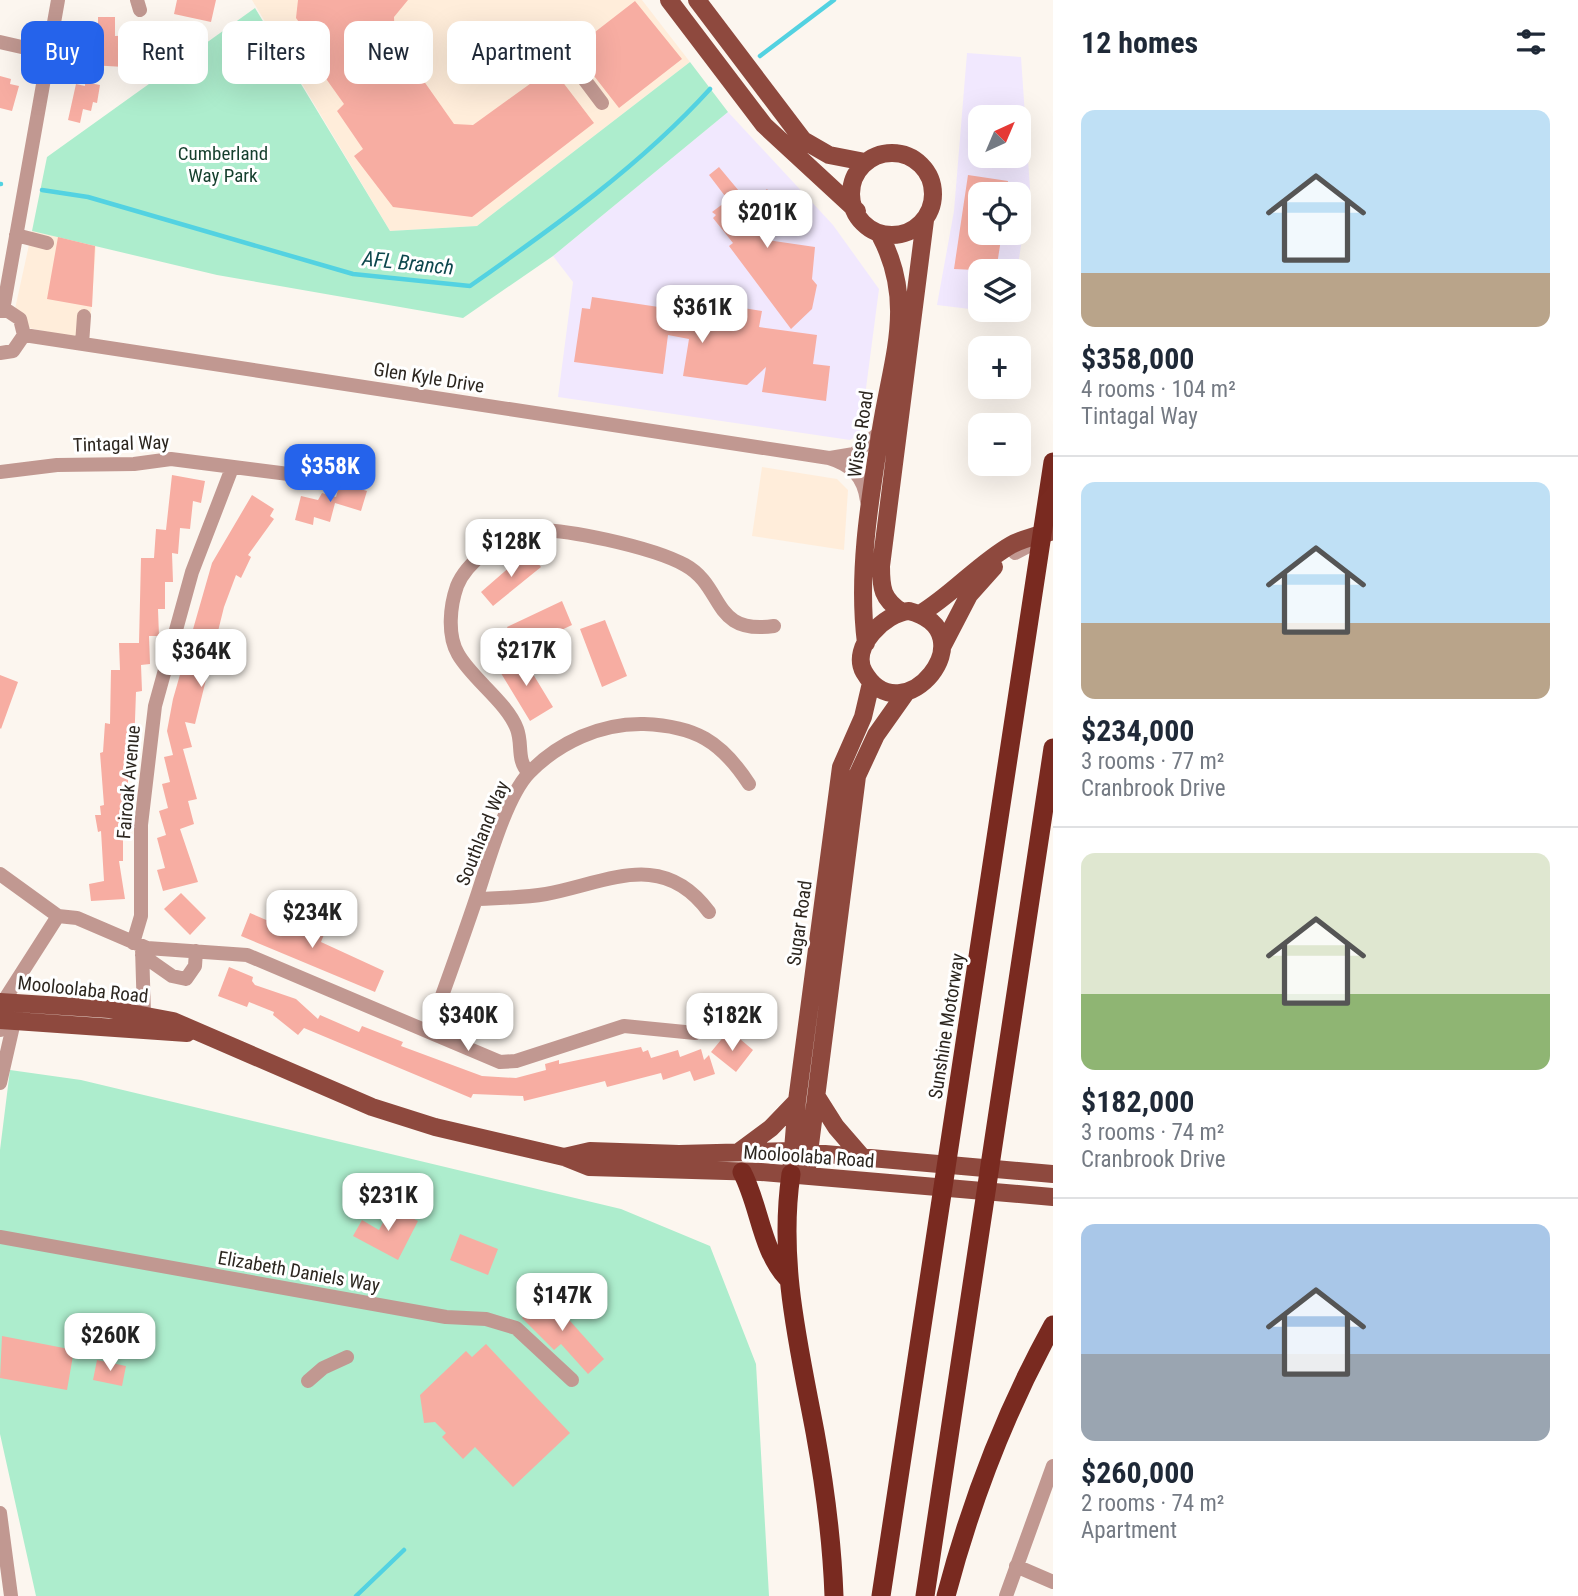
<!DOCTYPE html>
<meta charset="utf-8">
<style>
:root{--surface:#fff;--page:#f2f2f3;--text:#1f2937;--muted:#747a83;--line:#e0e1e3;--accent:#2563eb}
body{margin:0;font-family:"Roboto Condensed",sans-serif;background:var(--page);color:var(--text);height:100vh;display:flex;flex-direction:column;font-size:26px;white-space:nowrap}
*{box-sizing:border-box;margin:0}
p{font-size:23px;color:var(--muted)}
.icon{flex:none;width:38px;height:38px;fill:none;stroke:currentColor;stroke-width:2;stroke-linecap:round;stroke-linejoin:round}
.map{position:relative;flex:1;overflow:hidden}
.details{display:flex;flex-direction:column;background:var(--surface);width:525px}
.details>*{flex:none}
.top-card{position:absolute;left:21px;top:21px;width:665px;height:63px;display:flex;gap:14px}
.needle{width:46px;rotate:44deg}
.controls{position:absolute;left:968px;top:105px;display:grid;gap:14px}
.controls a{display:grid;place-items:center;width:63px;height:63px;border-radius:14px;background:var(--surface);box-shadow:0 7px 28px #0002;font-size:35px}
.price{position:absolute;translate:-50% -60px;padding:0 16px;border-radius:14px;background:#fff;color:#222;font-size:23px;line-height:46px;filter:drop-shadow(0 2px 4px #0008)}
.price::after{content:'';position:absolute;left:50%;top:42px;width:21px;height:16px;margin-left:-10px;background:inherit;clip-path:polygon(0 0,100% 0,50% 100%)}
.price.selected{background:var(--accent);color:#fff}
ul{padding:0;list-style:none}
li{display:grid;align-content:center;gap:14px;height:371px;padding:0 28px}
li+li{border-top:2px solid var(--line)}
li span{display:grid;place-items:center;height:217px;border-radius:14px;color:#555}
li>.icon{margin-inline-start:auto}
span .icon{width:126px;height:126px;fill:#fffc;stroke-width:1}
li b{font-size:30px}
h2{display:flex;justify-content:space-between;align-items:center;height:84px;padding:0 28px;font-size:30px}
.tag{padding:0 24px;border-radius:14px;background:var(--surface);box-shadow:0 7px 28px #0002;font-size:24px;line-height:63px}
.tag.selected{background:var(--accent);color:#fff}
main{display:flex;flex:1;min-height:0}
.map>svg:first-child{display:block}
</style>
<main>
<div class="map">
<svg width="1053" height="1596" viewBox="0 0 1053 1596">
<rect width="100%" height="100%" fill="#fcf6ef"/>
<path fill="#ffedda" d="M 252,0 L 642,0 L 690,62 L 477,226 L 390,231 Z
M 32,231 L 96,246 L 89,340 L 29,328 L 15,309 Z
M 762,467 L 837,479 L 848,490 L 844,550 L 752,536 Z"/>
<path fill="#f1e8fe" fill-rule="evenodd" d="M 967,53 L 1021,57 L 1030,189 L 1017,271 L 980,271 L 980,310 L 1011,310 L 1011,314 L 937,305 L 954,211 ZM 980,117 L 1018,117 L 1018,156 L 980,156 ZM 980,194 L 1018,194 L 1018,233 L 980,233 Z
M 728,112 L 833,225 L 879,289 L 860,434 L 850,440 L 558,397 L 573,282 L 553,256 Z"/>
<path fill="#adedcd" d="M 255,8 L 390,231 L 477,226 L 690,62 L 728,112 L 553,256 L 463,318 L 217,275 L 32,231 L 47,157 Z
M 10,1070 L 81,1080 L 621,1209 L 710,1246 L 756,1364 L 769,1596 L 36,1596 L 0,1434 L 0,1150 Z"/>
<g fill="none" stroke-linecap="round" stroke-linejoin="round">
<path stroke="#53d2e1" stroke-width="4.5" d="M 760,56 L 834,0
M 0,184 L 1,184
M 42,190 L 88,197 L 353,274 L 470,286 C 554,227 641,165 710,89
M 356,1596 L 404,1550"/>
</g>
<path fill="#f7ada2" d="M 177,0 L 216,0 L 211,22 L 174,14 Z
M 298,0 L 408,0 L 394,17 L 395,40 L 454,124 L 473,125 L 552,68 L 594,123 L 472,217 L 393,207 L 354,156 L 363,149 L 337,111 L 344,104 L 317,66 L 325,59 L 296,18 Z
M 635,1 L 682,59 L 619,108 L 573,49 Z
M 98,17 L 115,17 L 115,36 L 158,34 L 159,55 L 140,55 L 141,68 L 90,65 L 90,36 L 98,36 Z
M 0,76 L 11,79 L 10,84 L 19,86 L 12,111 L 0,108 Z
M 85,82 L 100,85 L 97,103 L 93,102 L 91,111 L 83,109 L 80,123 L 68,120 L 76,84 L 85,86 Z
M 719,167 L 749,203 L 767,189 L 789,217 L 760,239 L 815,247 L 812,279 L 817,285 L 812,309 L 791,329 L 729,246 L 733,243 L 713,218 L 716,215 L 712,212 L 728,200 L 709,175 Z
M 968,175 L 1008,181 L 1007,194 L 980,194 L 980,233 L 1002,233 L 996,271 L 954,269 Z
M 58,237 L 95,246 L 92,307 L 47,299 Z
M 592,297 L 672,309 L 674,297 L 762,311 L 759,327 L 817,335 L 813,364 L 830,366 L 826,401 L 762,392 L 766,367 L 747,385 L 683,376 L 689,339 L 668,335 L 663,374 L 574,362 L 582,308 L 590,309 Z
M 172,475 L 205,481 L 201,503 L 193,501 L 190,529 L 180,528 L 178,554 L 172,553 L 173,582 L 165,582 L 165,609 L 158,609 L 159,636 L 149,636 L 150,664 L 141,665 L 142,691 L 136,692 L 134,748 L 128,748 L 128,799 L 123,799 L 128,827 L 123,828 L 123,861 L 119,861 L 125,899 L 91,901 L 89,884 L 104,881 L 101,831 L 98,832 L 95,815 L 101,815 L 100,806 L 104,805 L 100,753 L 103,752 L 105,723 L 110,724 L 111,670 L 120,670 L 119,643 L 139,643 L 141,558 L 154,558 L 156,529 L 166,530 Z
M 340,483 L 367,491 L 361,511 L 335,503 L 330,522 L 314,517 L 313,525 L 295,520 L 301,496 L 318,500 L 322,493 L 336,497 Z
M 252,495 L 274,509 L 270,516 L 274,519 L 248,555 L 251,557 L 241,578 L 236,575 L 224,607 L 195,724 L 185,722 L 192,747 L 183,749 L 197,799 L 188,801 L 194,824 L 180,829 L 198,882 L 163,891 L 157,870 L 165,868 L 157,838 L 166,835 L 159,811 L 168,808 L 162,784 L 170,782 L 164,757 L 173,755 L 167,731 L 173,699 L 212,563 Z
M 528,551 L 541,567 L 493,606 L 481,592 Z
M 562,601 L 572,625 L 519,650 L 507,627 Z
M 605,620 L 627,676 L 602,687 L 580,629 Z
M 522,656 L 553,707 L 530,721 L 499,670 Z
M 0,675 L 18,682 L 1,729 L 0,728 Z
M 181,893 L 206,918 L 190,935 L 164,909 Z
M 250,913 L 299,934 L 306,918 L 327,927 L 321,942 L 384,971 L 375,992 L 241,936 Z
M 229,967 L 253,977 L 252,981 L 255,985 L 296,999 L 318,1019 L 320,1015 L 359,1032 L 362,1026 L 403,1042 L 401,1046 L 482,1076 L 516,1078 L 546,1070 L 545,1064 L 559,1060 L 559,1064 L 641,1047 L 643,1052 L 648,1050 L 651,1058 L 678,1050 L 680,1057 L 701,1049 L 704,1060 L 709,1055 L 715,1074 L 694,1081 L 690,1071 L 663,1080 L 661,1073 L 607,1087 L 605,1081 L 524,1101 L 523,1096 L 473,1094 L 471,1098 L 304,1028 L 298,1035 L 273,1015 L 274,1012 L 249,1002 L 247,1007 L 218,996 Z
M 725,1035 L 736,1044 L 740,1039 L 753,1050 L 736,1072 L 711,1052 Z
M 391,1207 L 418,1221 L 398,1260 L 353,1236 L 362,1220 L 379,1230 Z
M 460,1234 L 498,1249 L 488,1275 L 450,1260 Z
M 546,1294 L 604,1359 L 588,1374 L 561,1344 L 554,1350 L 522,1318 Z
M 2,1336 L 74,1350 L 67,1390 L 0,1378 Z
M 486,1344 L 570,1433 L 513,1487 L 475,1447 L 463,1459 L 442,1437 L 446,1433 L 435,1422 L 424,1423 L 420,1395 L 466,1351 L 472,1357 Z
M 97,1360 L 126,1366 L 122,1386 L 93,1380 Z"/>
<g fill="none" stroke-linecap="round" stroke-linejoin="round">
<path stroke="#c19891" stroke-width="14" d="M 137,0 L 140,10
M 554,39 L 602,103
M 0,42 L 48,53
M 16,235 L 47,243
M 3,310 L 58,0
M 0,311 L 8,311 L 20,319 L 24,335 L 13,351 L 0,353
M 24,335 L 829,458 C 852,465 864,477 867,501
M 82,344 L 84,316
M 830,458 L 854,454 L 881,431
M 0,472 L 57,465 L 134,464 L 171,459 L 328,479
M 1015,553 L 1036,542
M 529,773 C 516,760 523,745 517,729 C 507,702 472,679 458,654 C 447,635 450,606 457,586 C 466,563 502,535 526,531 C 561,526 654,548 685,565 C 725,587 711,635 774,626
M 0,874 L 58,916 L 77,918 L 147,948 L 247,955 L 500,1062 L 516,1061 L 624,1026 L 695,1033
M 476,899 C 499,898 523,898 546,894 C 608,882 663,849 709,912
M 133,943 L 141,916 L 141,825 L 155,706 L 192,572 L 232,468
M 142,948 L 144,1014
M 142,955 L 172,976 L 186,979 L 195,966 L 196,951
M 0,1030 L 3,1002 L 58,916
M 429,1032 C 445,987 462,941 477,896 C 488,863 506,797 529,773 C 559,742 601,723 644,724 C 695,726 721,741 749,784
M 0,1083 L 16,1013
M 0,1237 L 446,1317 L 486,1319 L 516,1328 L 572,1380
M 308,1381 L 323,1368 L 347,1357
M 0,1513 L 11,1596
M 1016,1566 L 1053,1582
M 1006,1596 L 1053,1466"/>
<path stroke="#8e493e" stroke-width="18" d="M 669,0 L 764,125 L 857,211
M 697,0 L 803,140 L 829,155 L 865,162
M851 194a41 41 0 1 1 82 0a41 41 0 1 1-82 0Z
M 909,611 C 990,632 902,738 864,672 C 850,647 885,613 909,611 Z
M 902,612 C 882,599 881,588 881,566 L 925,220
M 920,614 C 953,594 978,564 1011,545 C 1023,538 1040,535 1053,531
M 866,643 C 857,573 870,498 881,429 C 892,358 916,303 880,235
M 943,645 L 969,595 L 994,567
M 0,1002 L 109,1009 L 173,1021 L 372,1107 L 435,1127 L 564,1157 L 589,1167 L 761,1172 L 1053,1197
M 0,1020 L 187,1033
M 817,1097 L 836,1127 L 862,1157
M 740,1151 L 771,1128 L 797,1101
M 564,1157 L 590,1151 L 679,1154 L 791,1151 L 1053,1174
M 791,1174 L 797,1101 L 841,767 L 863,717 L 871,683
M 806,1176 L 857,776 L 876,735 L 905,694"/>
<path stroke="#792a20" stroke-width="19" d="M 742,1172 C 760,1206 761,1251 788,1279
M 791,1174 C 778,1262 799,1347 815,1432 C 825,1487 832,1541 834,1596
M 881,1596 L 1053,462
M 925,1596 L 1053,748
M 946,1596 C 971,1501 1005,1412 1053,1325"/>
</g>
<g text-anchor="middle" stroke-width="6" stroke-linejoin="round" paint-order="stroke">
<g font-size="19" fill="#153f2d" stroke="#fff">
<text x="223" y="160">Cumberland<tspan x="223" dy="22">Way Park</tspan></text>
</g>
<g font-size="19" fill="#2c261f" stroke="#fff">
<text transform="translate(429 377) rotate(9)" y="7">Glen Kyle Drive</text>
<text transform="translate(860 434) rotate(-82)" y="7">Wises Road</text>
<text transform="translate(121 443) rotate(-2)" y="7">Tintagal Way</text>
<text transform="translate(128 782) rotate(-85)" y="7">Fairoak Avenue</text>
<text transform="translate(482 833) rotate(-68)" y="7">Southland Way</text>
<text transform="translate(799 923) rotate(-82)" y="7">Sugar Road</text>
<text transform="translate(83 989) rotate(6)" y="7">Mooloolaba Road</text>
<text transform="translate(946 1026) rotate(-81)" y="7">Sunshine Motorway</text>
<text transform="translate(809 1156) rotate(4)" y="7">Mooloolaba Road</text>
<text transform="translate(299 1271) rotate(10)" y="7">Elizabeth Daniels Way</text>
</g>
<g font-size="21" font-style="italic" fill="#0d474d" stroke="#fff">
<text transform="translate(408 263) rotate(6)" y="7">AFL Branch</text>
</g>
</g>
</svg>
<div class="controls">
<a><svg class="needle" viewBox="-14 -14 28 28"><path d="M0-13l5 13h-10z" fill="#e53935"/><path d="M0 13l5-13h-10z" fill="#747a83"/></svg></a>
<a><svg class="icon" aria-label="locate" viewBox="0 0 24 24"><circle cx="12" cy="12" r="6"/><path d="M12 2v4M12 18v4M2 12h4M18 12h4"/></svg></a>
<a><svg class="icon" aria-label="layers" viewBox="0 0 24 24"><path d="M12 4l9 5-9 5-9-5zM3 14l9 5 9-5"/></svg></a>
<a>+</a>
<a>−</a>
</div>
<b class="price" style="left:767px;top:250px">$201K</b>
<b class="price" style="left:702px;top:345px">$361K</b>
<b class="price selected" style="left:330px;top:504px">$358K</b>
<b class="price" style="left:511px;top:579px">$128K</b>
<b class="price" style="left:526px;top:688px">$217K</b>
<b class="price" style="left:201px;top:689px">$364K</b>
<b class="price" style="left:312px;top:950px">$234K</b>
<b class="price" style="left:468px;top:1053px">$340K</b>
<b class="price" style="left:732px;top:1053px">$182K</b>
<b class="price" style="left:388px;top:1233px">$231K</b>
<b class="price" style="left:562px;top:1333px">$147K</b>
<b class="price" style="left:110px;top:1373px">$260K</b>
<div class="top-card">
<a class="tag selected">Buy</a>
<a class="tag">Rent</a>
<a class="tag">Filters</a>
<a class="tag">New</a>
<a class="tag">Apartment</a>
</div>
</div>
<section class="details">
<h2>12 homes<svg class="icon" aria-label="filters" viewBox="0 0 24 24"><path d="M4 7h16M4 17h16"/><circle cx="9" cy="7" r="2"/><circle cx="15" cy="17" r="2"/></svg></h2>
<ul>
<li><span style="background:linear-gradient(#bfe0f5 75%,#b9a48a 0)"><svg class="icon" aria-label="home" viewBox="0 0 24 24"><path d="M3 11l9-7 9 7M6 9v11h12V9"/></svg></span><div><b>$358,000</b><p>4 rooms · 104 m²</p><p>Tintagal Way</p></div></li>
<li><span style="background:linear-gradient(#bfe0f5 65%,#b9a48a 0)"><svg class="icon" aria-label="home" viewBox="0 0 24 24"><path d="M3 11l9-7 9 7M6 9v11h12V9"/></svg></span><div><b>$234,000</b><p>3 rooms · 77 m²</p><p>Cranbrook Drive</p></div></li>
<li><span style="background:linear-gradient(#dfe7d0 65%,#8fb573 0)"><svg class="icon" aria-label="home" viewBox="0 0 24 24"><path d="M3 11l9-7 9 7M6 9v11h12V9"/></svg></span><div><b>$182,000</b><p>3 rooms · 74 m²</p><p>Cranbrook Drive</p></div></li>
<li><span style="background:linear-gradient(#a9c7e8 60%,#9aa5b1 0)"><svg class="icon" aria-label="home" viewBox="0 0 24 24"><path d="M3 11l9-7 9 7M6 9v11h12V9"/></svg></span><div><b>$260,000</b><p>2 rooms · 74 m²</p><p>Apartment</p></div></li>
</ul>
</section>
</main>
